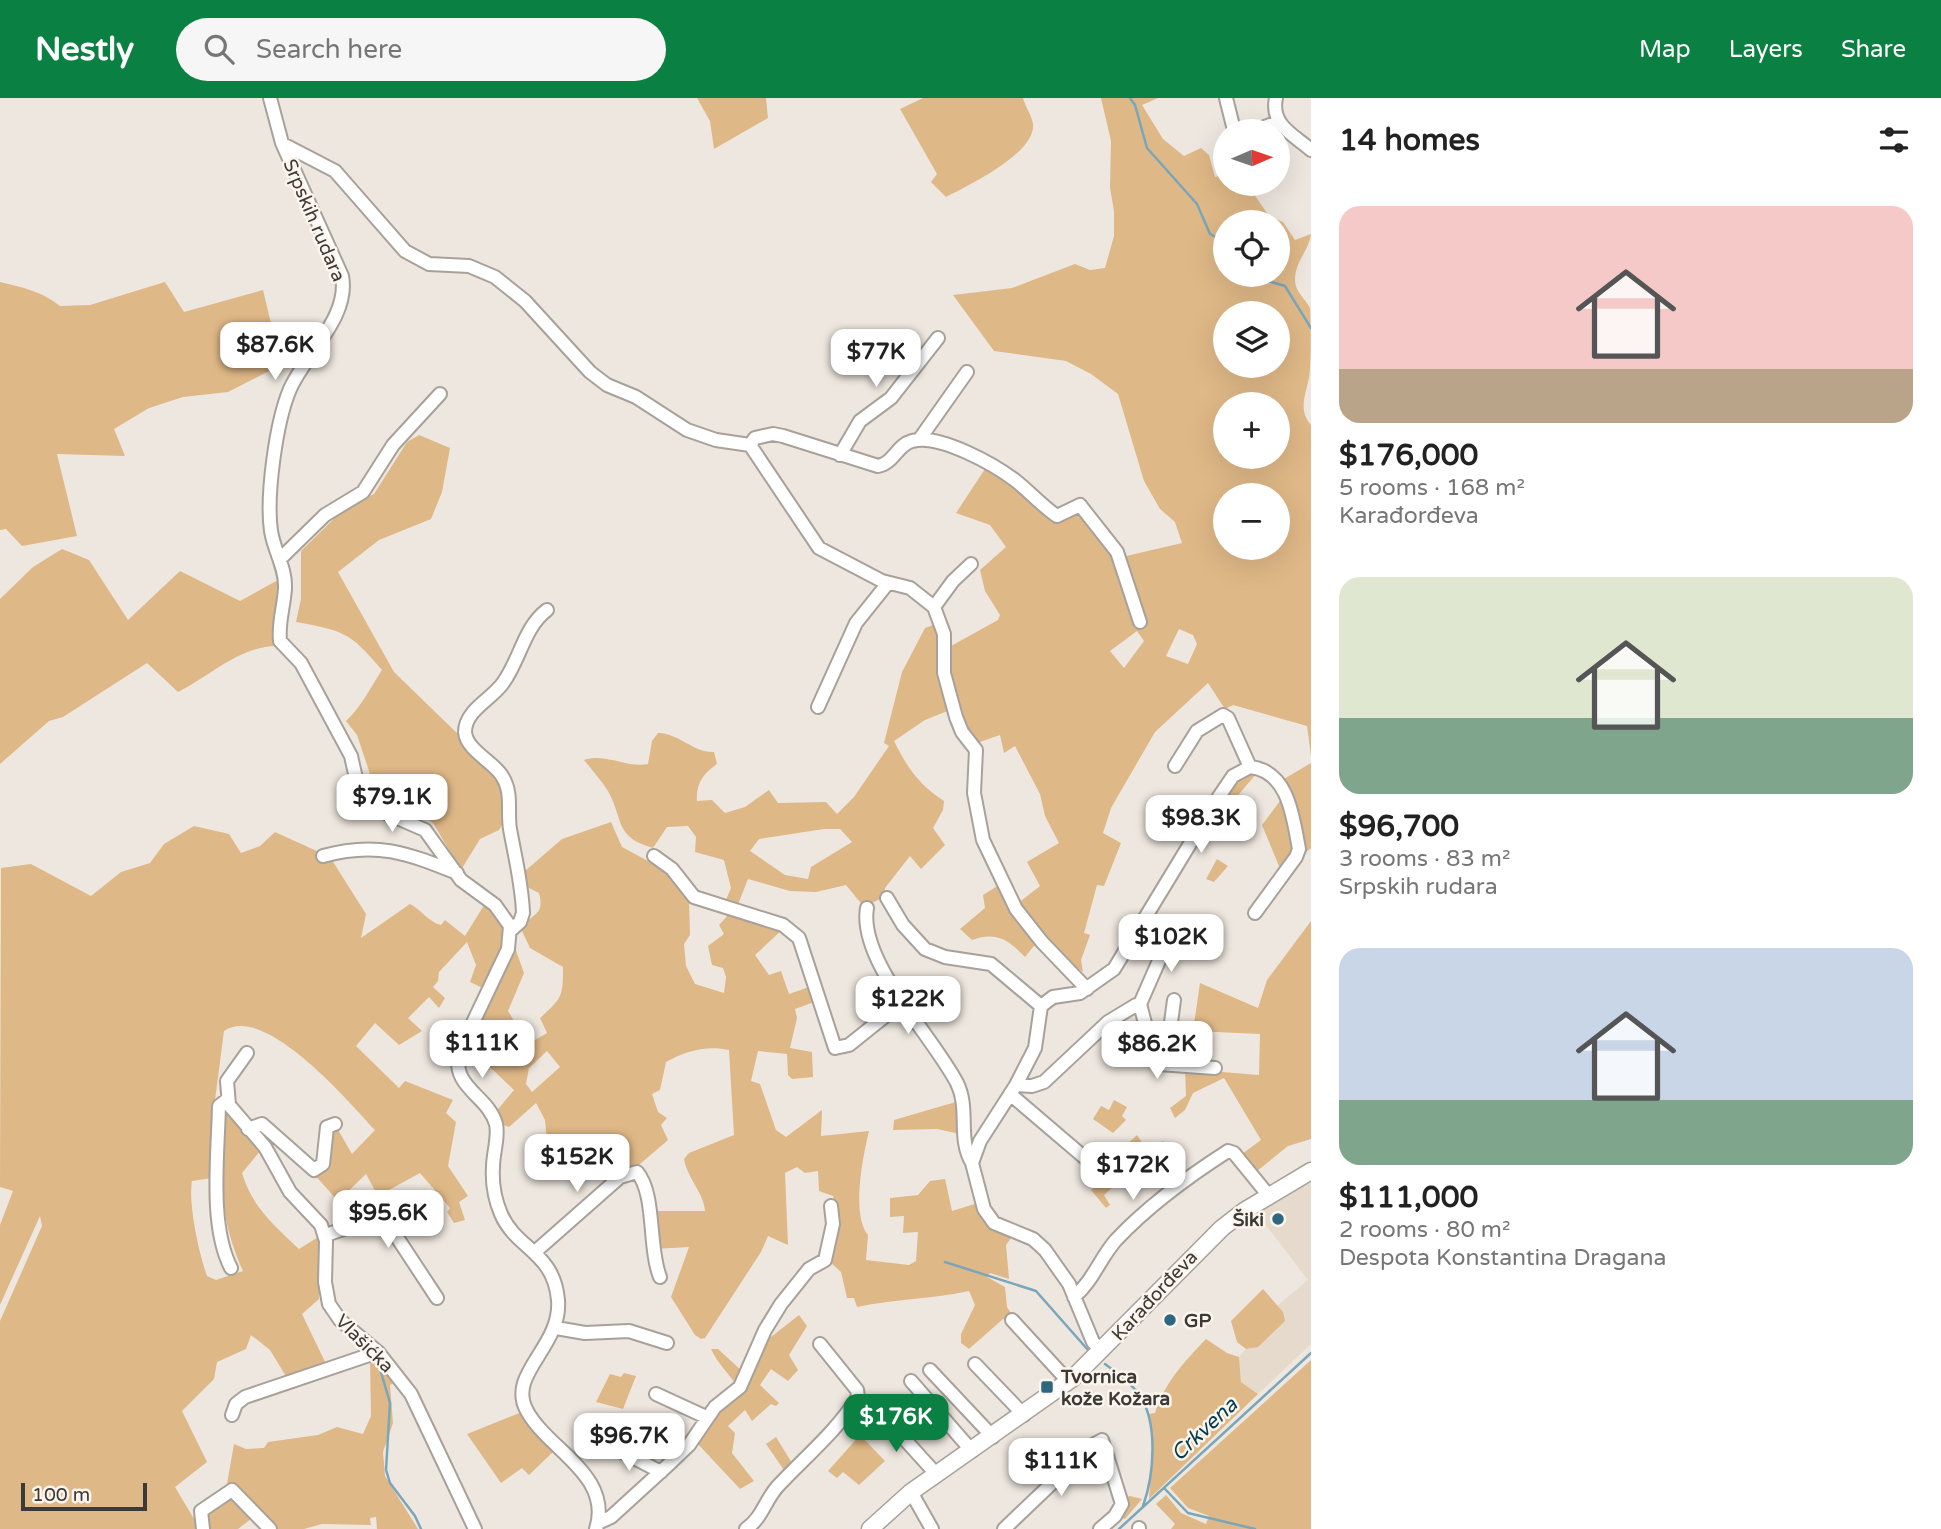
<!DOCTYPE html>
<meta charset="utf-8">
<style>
:root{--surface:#fff;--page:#f6f6f6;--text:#222;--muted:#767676;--accent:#0b8043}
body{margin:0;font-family:"Varela Round",sans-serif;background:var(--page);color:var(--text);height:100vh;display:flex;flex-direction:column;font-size:26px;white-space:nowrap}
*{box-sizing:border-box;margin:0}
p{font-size:23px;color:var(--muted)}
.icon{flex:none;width:38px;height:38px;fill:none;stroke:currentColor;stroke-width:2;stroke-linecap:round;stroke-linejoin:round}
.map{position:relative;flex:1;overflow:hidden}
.side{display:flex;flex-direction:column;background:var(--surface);width:630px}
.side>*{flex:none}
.needle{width:46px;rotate:88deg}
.buttons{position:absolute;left:1213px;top:21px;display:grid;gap:14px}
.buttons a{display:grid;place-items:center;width:77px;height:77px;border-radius:50%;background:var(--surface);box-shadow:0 7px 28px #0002;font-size:35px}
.scale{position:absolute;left:21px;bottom:18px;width:126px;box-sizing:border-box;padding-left:7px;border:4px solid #3c3936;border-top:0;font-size:19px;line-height:24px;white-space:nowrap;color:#3c3936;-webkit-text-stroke:5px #fbf5ed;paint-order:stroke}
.price{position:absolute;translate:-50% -60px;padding:0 16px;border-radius:14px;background:#fff;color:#222;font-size:23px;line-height:46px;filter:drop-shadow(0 2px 4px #0008)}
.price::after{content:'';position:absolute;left:50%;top:42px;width:21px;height:16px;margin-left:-10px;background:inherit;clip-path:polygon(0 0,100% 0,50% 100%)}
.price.active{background:var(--accent);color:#fff}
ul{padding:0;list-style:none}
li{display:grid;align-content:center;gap:14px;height:371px;padding:0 28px}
li span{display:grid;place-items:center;height:217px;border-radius:21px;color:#555}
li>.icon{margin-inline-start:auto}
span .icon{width:126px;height:126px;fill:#fffc;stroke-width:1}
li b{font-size:30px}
h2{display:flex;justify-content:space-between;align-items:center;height:84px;padding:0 28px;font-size:30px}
header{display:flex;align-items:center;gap:42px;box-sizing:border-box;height:98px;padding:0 35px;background:var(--accent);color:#fff}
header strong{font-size:33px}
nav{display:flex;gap:38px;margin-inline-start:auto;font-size:24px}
.search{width:490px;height:63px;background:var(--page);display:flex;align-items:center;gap:18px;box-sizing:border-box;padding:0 24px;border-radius:38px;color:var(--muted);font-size:26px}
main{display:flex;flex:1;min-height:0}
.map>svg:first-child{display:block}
</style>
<header>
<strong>Nestly</strong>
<div class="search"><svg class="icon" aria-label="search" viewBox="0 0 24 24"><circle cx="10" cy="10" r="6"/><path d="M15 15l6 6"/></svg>Search here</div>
<nav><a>Map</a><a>Layers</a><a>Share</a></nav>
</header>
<main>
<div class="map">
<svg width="1311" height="1431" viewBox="0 0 1311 1431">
<rect width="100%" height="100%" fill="#eee7df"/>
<path fill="#e5dacc" d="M 1311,1079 L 1311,1246 L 1258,1296 L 1241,1284 L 1239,1259 L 1246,1251 L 1253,1250 L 1283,1214 L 1277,1208 L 1308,1182 L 1255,1113 Z"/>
<path fill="#dfb887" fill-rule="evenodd" d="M 697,0 L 766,0 L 768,20 L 714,51 L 710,23 Z
M 923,0 L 1023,0 C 1025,8 1032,18 1033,26 C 1036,55 968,88 946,99 L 931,84 L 937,76 L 900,11 Z
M 1101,0 L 1158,0 L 1142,7 L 1163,41 L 1184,58 L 1201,50 L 1209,57 L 1215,79 L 1225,77 L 1225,86 L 1247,86 L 1269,118 L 1283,124 L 1295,142 L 1311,136 C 1309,153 1295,163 1295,182 C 1295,194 1305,200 1310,210 C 1311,225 1311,254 1310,270 C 1310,290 1295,309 1311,327 L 1311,658 L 1307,628 L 1233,607 L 1225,611 L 1208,585 L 1155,634 L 1111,710 L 1103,735 L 1121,745 L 1104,788 L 1097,787 L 1084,835 L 1090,837 L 1081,862 L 1083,874 L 1062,859 L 1017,806 L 1040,788 L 1027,764 L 1059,745 L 1045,718 L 1040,696 L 1015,648 L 1004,655 L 1000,637 L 977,645 L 961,624 L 960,605 L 949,572 L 951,548 L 998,522 L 1000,517 L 985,493 L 980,472 L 1006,449 L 990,427 L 956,415 L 985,371 L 1002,379 L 1057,425 L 1078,410 L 1122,459 L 1182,445 L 1175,424 L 1160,411 L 1144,383 L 1118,296 L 1091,276 L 1066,263 L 994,253 L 953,197 L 1012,190 L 1075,166 L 1090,172 L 1105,170 L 1114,138 L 1114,113 L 1110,90 L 1111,43 ZM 1225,124 L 1278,124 L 1278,177 L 1225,177 ZM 1225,215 L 1278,215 L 1278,268 L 1225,268 ZM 1225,306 L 1278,306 L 1278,359 L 1225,359 ZM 1225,397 L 1278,397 L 1278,450 L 1225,450 ZM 1179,531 L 1193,537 L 1197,546 L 1188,566 L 1166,558 ZM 1137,533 L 1144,543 L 1124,570 L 1110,553 Z
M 0,184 C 22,189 43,194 60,208 L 90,207 L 165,184 L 184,214 L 263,192 L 281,267 L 228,294 L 183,299 L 149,310 L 114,331 L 125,358 L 57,356 L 77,438 L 22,448 L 6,431 L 0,432 Z
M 419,337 L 450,350 L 442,394 L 431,421 L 379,442 L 338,474 L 394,574 L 494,671 L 505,695 L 506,720 L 499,732 L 480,741 L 461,772 L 433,725 L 418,713 L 383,699 L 373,685 L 357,637 L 346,623 C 362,608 370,590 382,572 C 350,534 344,533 296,524 L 301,501 L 301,453 L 347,408 L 374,396 L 407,344 Z
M 62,451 L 89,462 L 128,522 L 180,473 L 240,503 L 278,482 L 273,538 L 278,548 C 241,547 209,579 178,594 L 147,565 L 63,619 L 49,623 L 0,666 L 0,501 L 33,469 Z
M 938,525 L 950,612 L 925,622 L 894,643 C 907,669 918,686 944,703 L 943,712 L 933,730 L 945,747 L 921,771 L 910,758 L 885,790 L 884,799 L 864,809 L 846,787 L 816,794 L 790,793 L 748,781 L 737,809 L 725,804 L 731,790 L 724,762 L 695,754 L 696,739 L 688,728 L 667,729 L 653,750 C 614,739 624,722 608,693 C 601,682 592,672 584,662 C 606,655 625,670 648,666 L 652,643 L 658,635 C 681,636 693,655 714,654 L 717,666 C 703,676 696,685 697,703 L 712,702 L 725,715 L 745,709 L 769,692 L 778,705 L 826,704 L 837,716 L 854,699 L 889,648 L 884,645 L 902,574 L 925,530 ZM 824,731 L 840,731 L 852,744 L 811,769 L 808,781 L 785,777 L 750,753 L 759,741 Z
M 1311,665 L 1311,750 L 1305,755 L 1284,681 Z
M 1244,674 L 1257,675 L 1228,709 L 1222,702 Z
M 1283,699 L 1294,754 L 1281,773 L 1262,727 Z
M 611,724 L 622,749 L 672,776 L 689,803 L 690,837 L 684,846 L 686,868 L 695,886 L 724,895 L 726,879 L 723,870 L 712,867 L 708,848 L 724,836 L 719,827 L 729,816 L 783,831 L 755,857 L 769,877 L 781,873 L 789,896 L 812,888 L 817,903 L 795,911 L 797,920 L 790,950 L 812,954 L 813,979 L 792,981 L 788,977 L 787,956 L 758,953 L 751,983 L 760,986 L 776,1032 L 786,1039 L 822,1012 L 821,1038 L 869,1033 C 863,1058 851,1117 868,1137 L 866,1162 L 909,1167 L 916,1163 L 918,1134 L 903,1135 L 904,1118 L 890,1119 L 890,1100 L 918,1097 L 930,1083 L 945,1081 L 952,1113 L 978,1105 L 1014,1136 L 1006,1147 L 1009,1181 L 990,1175 L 987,1179 L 1005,1189 L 1007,1209 L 1012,1217 L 1009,1223 L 1003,1221 L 969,1251 L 961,1245 L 961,1236 L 975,1207 L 969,1193 C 932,1201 895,1201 857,1209 L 854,1200 L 847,1200 L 841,1174 L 830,1164 L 835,1107 L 833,1098 L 819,1093 L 818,1073 L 805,1075 L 797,1069 L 785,1075 L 788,1147 L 768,1138 L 761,1154 L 705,1240 L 701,1241 L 695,1237 L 671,1199 L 689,1149 L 654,1151 L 650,1113 L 705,1113 C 704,1095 687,1080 684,1061 L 689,1055 L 734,1037 L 729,952 C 706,947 686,953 666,964 L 660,992 L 652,996 L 658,1014 L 667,1020 L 661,1027 L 668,1042 L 633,1072 L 620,1073 C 605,1060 581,1052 562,1057 L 547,1042 L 545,1022 L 536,1005 L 509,1029 L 498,1025 L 494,1016 L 514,992 L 468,948 L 514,847 L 524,875 L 508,913 L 528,946 L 547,935 L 540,920 C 562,900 563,899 563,869 L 530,850 L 522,833 C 528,814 546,821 539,795 L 527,789 L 525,773 L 562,741 ZM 547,953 L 560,969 L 532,994 L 526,986 L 529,970 Z
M 194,728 L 229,736 L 241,755 L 260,748 L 275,734 L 330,759 L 366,816 L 361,840 L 410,806 C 420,811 430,825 441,827 L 445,822 L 465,838 L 486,804 C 519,838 503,854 485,891 L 470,884 L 476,867 L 467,844 L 439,874 L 438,883 L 433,889 L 445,900 L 439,910 L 429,899 L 408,920 L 422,933 L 399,947 L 375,925 L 356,948 L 399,990 L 405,983 L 453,1002 L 446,1015 L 456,1024 L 448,1068 L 468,1098 L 459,1104 L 465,1122 L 454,1125 L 447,1114 L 450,1110 L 420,1075 L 378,1098 L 366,1076 L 338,1103 L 312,1074 L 330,1035 L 337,1030 L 352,1056 L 375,1032 C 349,1004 265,905 224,933 L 214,1010 L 212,1080 L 192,1083 C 188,1106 199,1155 207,1178 L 216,1182 L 243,1173 C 216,1113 222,1074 224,1011 L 260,1053 L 242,1075 C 252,1109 274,1127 299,1151 L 320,1138 L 319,1201 L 302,1216 L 326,1266 L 287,1280 L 270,1252 L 251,1237 L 246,1251 L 217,1264 L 214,1281 L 182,1313 L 207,1364 L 175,1389 L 200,1431 L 0,1431 L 0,1223 L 42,1128 L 40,1118 L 0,1207 L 0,1127 L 13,1093 L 0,1089 L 1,770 L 31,766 L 91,798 L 121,774 L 150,765 L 164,746 Z
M 1217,761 L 1228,768 L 1214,784 L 1206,781 Z
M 999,787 L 1037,844 L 1025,859 C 1009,842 996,833 972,842 L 960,831 L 985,810 L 983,797 Z
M 1211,822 L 1221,832 L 1208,858 L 1193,847 Z
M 1311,823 L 1311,1041 L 1288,1048 L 1257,1073 L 1242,1056 L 1261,1042 L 1224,980 L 1193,995 L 1185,1012 L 1175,1020 L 1170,1010 L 1186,998 L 1185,971 L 1259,977 L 1260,936 L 1193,933 L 1200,885 L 1258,910 L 1267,882 Z
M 1114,1002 L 1127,1009 L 1122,1018 L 1126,1022 L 1113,1035 L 1093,1021 L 1101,1008 L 1109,1012 Z
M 959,1003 L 960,1036 L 937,1031 L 893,1032 L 894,1022 Z
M 1137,1037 L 1147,1052 L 1163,1043 L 1184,1077 L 1173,1088 L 1158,1069 L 1134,1087 L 1127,1077 L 1104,1097 L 1110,1107 L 1106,1110 L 1091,1092 L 1107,1079 L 1101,1071 Z
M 1263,1191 L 1283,1214 L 1285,1223 L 1258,1249 L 1246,1251 L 1237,1244 L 1231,1223 Z
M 799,1217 L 807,1228 L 789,1257 L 798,1272 L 788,1283 L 771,1271 L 760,1287 L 779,1305 L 776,1308 L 771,1306 L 752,1323 L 745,1312 L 728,1328 L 735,1335 L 732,1355 L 754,1383 L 740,1391 L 697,1345 L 767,1235 L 771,1239 Z
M 1206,1241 L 1227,1255 L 1239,1259 L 1241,1284 L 1258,1296 L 1149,1401 L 1153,1337 L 1149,1316 L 1155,1315 C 1165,1284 1184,1264 1206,1241 Z
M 711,1251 L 718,1251 L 742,1273 L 736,1287 C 727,1273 718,1266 711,1251 Z
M 380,1261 L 398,1282 L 390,1287 L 393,1325 L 383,1354 L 385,1378 L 418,1431 L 377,1431 L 376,1419 L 370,1420 L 371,1427 L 322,1426 L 304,1431 L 276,1431 L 267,1419 L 227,1386 L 234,1346 L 246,1351 L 264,1350 L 268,1344 L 318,1337 L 337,1329 L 363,1336 L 371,1318 L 370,1264 Z
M 1311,1262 L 1311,1431 L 1171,1431 L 1175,1426 L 1156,1406 L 1166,1397 L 1181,1415 L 1206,1426 L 1209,1418 L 1188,1410 L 1170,1390 Z
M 624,1275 L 636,1278 L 623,1311 L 596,1304 L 610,1276 L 621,1279 Z
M 867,1300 L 875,1306 L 852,1329 L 845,1322 Z
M 522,1314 L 555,1352 L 529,1377 L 522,1370 L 501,1385 L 467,1336 Z
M 860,1337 L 885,1363 L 859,1387 L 843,1374 L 837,1380 L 828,1373 Z
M 776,1339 L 795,1370 L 786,1375 L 766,1346 Z
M 230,1397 L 255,1418 L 238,1431 L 207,1431 L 204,1415 Z
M 1130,1398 L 1142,1401 L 1125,1421 L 1121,1420 L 1124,1400 Z"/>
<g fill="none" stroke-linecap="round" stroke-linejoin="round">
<path stroke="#79a6ba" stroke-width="2.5" d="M 1130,0 L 1135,7 L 1147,50 L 1197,106 L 1210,136 L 1225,144
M 1265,177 L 1268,183 L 1285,188 L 1311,230
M 945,1164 L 1036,1193 L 1088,1252
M 378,1264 L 390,1305 L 386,1372 L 390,1385 L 415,1418 L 421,1431
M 1105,1266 C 1117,1275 1129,1283 1138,1295 C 1159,1323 1154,1377 1143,1408
M 1165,1391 L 1188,1415 L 1255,1431
M 1119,1431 L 1311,1255"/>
<g stroke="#a7a19a" stroke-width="16">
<path id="minor" d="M 270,0 L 282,45 L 342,178 C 350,219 306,255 290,291 C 276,324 266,398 271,433 C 274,453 286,470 285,490 C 284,509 278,524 280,543 L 301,565 L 351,658 L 360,698 L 367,707 L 425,732 L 461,782 L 495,807 L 510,828 L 508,851 L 459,954 C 451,990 488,997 496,1026 C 499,1039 493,1055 493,1069 C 492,1084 495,1102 501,1116 C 516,1151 554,1154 558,1202 C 562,1249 506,1276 527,1313 C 548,1352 613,1377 596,1431
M 1226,0 L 1233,28 L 1238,33
M 1276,0 C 1270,27 1294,37 1311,52
M 1254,33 L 1278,24
M 283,46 L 335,73 L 405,153 L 429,166 L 469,168 L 495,179 L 525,203 L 590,274 L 607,287 L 636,299 L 687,332 L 716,342 L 750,347
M 919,342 L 967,274
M 840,357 L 860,323 L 891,300 L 938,240
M 280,461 L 325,417 L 363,394 L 393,347 L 440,296
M 971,466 L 953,483 L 934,509 L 944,536 L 944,575 L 956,619 L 962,634 L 976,652 L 974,695 L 983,742 L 1016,811 L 1042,844 L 1087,891
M 934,509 L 910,490 L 882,483 L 819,450 L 750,347 L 755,340 L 773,336 L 783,338 L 878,368 C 894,365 897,347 912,343 C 939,335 995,367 1016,383 C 1030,394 1042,408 1057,418 L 1080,407 L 1117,454 L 1140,524
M 818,609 L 856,525 L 888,485
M 1175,668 L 1197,633 L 1223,617 L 1228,620 L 1250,669
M 323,758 C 376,743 407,755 457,775
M 654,758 L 672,771 L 694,799 L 783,827 L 799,840 L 835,950 L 849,947 L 904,903
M 887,800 L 903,827 L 925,851 L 945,859 L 991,866 L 1041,908 L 1035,950 L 1016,987
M 867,810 C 858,863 932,937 957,985 C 970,1011 957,1040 972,1065
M 511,832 L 520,824 L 523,815 C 522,786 515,759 510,731 C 507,713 513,695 502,678 C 494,664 466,652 465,634 C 465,612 492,601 503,585 C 520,562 524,529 547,512
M 1140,906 L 1172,833
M 1041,908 L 1053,899 L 1080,895 L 1114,871 L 1216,703 L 1233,678 L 1250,669 C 1289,673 1293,720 1299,751 L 1296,759 L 1255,815
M 1147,933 L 1153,956 L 1159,966 L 1215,970
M 247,955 L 227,983 L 229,1007 L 265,1049 L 290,1094 L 321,1127 L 326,1143 L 325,1184 L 329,1206 L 340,1222 L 378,1254 L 411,1296 L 475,1431
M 1010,996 L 1085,1060
M 228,1001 L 219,1008 C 218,1056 209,1128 231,1170
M 248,1031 L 262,1026 L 314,1072 L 323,1066 L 327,1029 L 335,1026
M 326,1137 L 367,1123 L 385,1121 L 437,1200
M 536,1153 L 620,1079 L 637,1074 C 656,1096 648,1149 660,1179
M 1074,1199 C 1093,1183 1100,1160 1116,1142 C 1148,1108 1189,1078 1228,1053 L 1234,1055 L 1269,1098
M 1012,1222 L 1068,1283
M 556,1230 L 585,1235 L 629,1233 L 667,1245
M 1102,1253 L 1093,1244 L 1069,1186 L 1045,1152 L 1033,1141 L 994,1125 L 984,1111 L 972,1065 L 980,1043 L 1016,987 L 1032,988 L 1044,984 L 1108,924 L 1136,907 L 1140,906 L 1147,933 L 1170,932 L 1174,902
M 975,1266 L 1024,1317
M 930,1272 L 993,1339
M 911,1283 L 972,1353
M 656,1296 L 706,1319
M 879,1313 L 937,1377
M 232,1317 L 236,1306 L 245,1299 L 378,1254
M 611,1348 L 661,1374
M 911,1394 L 932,1431
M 598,1425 L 611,1419 L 668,1367 L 689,1347 L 715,1309 L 740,1289 L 765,1232 L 781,1206 L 809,1171 L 825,1162 L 833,1126 L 831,1108
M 203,1431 L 201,1413 L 232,1392 L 270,1431
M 746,1431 C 763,1419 765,1402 778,1388 C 805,1359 837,1333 858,1299 L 857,1292 L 820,1246
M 1004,1431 L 1091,1348 L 1102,1342 L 1122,1406 L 1115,1418 L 1100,1431
M 1139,1431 L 1139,1430"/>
</g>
<g stroke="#a7a19a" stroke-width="19">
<path id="major" d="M 870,1431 L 911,1394 L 1073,1280 L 1222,1130 L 1244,1113 L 1311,1073"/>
</g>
<use href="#minor" stroke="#fff" stroke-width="12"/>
<use href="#major" stroke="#fff" stroke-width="16"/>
</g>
<g fill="#2e6780" stroke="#fbf5ed" stroke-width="2.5">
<circle cx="1278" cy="1121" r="7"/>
<circle cx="1170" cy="1222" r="7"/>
<rect x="1040" y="1282" width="14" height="14" rx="3.5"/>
</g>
<g text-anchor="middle" stroke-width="5" stroke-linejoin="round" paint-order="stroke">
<g font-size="19" fill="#3c3936" stroke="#fbf5ed">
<text transform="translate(315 122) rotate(67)" y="7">Srpskih rudara</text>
<text transform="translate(1154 1197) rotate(-47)" y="7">Karađorđeva</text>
<text transform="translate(365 1245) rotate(45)" y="7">Vlašićka</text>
</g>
<g font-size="19" font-weight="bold" fill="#3c3936" stroke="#fbf5ed" text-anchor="start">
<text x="1264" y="1128" text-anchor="end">Šiki</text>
<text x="1184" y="1229">GP</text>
<text x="1061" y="1285">Tvornica<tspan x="1061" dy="22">kože Kožara</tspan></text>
</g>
<g font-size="21" font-style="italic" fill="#003a4e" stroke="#fbf5ed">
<text transform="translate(1204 1331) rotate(-43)" y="7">Crkvena</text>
</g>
</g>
</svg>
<div class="buttons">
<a><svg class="needle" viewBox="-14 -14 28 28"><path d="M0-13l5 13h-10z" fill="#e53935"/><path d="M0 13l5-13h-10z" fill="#767676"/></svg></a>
<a><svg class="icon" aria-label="locate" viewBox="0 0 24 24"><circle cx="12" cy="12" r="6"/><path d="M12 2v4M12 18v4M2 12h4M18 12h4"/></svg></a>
<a><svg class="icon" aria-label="layers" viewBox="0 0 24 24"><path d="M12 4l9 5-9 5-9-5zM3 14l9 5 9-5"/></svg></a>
<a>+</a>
<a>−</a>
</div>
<div class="scale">100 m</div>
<b class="price" style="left:275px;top:284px">$87.6K</b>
<b class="price" style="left:876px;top:291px">$77K</b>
<b class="price" style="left:392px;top:736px">$79.1K</b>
<b class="price" style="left:1201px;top:757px">$98.3K</b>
<b class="price" style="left:1171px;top:876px">$102K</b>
<b class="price" style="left:908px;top:938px">$122K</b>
<b class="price" style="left:482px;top:982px">$111K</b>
<b class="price" style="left:1157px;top:983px">$86.2K</b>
<b class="price" style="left:577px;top:1096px">$152K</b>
<b class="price" style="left:1133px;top:1104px">$172K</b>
<b class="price" style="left:388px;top:1152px">$95.6K</b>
<b class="price active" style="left:896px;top:1356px">$176K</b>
<b class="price" style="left:629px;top:1375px">$96.7K</b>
<b class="price" style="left:1061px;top:1400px">$111K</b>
</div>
<section class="side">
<h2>14 homes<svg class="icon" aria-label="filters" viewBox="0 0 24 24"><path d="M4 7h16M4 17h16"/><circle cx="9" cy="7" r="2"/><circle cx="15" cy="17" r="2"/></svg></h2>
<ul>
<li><span style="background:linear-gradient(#f6c9c9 75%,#b9a48a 0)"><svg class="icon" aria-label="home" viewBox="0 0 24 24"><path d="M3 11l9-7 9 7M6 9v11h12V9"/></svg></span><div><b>$176,000</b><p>5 rooms · 168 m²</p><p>Karađorđeva</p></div></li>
<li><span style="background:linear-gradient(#dfe7d0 65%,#7fa58c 0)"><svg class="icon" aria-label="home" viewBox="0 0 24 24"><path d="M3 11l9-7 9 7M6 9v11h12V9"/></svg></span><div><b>$96,700</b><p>3 rooms · 83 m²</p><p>Srpskih rudara</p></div></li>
<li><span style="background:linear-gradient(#c9d6e8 70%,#7fa58c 0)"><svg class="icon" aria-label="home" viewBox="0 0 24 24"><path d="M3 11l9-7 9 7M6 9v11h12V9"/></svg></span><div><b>$111,000</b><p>2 rooms · 80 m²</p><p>Despota Konstantina Dragana</p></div></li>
</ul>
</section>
</main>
